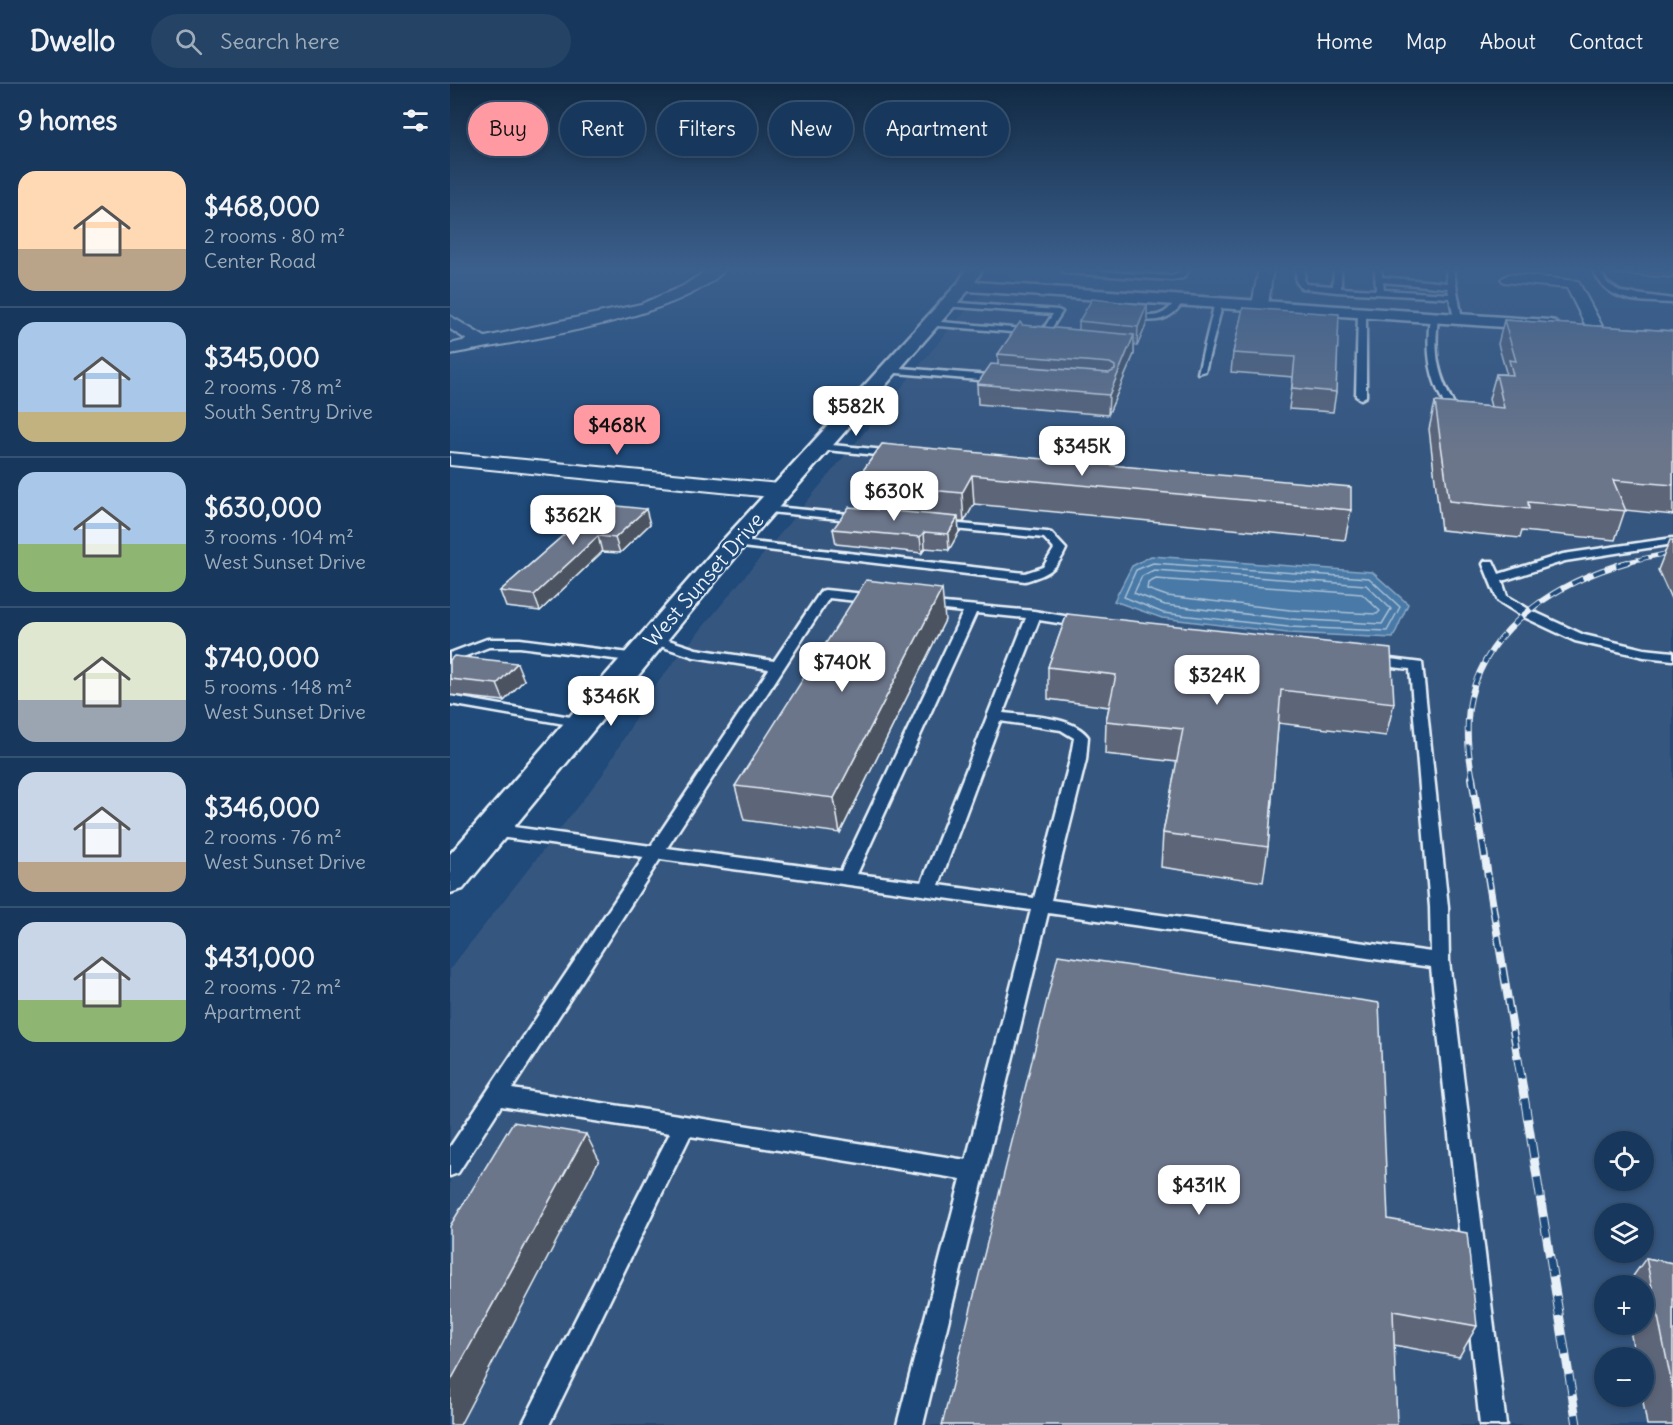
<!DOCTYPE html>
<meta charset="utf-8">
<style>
:root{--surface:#17385c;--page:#244365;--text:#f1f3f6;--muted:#9eacbb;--line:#365272;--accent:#ff9aa2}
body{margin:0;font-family:Delius,sans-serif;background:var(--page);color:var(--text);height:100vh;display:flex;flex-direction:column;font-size:22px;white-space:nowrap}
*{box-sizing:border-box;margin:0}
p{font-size:20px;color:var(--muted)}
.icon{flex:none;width:33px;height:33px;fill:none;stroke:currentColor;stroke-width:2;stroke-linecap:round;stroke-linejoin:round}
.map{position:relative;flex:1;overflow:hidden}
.side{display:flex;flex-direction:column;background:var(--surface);width:450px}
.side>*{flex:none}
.guide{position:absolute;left:18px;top:18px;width:570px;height:54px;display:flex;gap:12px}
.controls{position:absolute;left:1144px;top:1047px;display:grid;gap:12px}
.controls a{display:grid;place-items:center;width:60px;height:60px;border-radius:50%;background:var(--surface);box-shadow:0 3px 9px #0003,0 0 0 2px var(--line);font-size:30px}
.price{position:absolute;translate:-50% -51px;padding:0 14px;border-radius:12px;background:#fff;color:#222;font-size:20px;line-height:39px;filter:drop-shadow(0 2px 3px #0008)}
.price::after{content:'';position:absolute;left:50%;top:36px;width:18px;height:14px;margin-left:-9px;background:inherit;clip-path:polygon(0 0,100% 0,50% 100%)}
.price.current{background:var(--accent);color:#111}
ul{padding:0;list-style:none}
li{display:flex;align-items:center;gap:18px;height:150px;padding:0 18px}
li+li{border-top:2px solid var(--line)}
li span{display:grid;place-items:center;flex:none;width:168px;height:120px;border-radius:18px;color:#555}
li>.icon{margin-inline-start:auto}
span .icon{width:72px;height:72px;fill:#fffc;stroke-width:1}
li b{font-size:26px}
h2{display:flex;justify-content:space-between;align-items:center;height:72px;padding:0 18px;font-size:26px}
.pill{padding:0 21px;border-radius:27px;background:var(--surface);box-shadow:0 3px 9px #0003,0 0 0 2px var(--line);font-size:21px;line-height:54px}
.pill.current{background:var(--accent);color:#111}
header{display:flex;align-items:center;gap:36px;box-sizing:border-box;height:84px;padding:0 30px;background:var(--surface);border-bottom:2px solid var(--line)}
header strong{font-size:28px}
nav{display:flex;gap:33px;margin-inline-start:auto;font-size:21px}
.search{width:420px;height:54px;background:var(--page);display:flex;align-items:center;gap:15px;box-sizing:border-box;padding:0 21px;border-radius:33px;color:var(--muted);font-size:22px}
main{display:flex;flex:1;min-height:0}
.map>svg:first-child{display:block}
</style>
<header>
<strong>Dwello</strong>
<div class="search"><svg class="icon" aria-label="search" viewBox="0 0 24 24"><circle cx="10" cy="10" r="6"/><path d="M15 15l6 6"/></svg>Search here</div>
<nav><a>Home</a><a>Map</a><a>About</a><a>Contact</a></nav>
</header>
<main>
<section class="side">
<h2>9 homes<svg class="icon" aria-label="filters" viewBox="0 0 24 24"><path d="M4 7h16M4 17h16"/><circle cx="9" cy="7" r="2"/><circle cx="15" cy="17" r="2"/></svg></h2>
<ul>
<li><span style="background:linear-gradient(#ffd9b3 65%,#b9a48a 0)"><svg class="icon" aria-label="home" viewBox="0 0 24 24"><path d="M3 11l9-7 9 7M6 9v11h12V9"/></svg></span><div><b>$468,000</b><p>2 rooms · 80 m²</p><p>Center Road</p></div></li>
<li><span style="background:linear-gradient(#a9c7e8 75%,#c2b280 0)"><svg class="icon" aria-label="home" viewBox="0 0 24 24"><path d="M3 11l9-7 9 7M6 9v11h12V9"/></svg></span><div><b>$345,000</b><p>2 rooms · 78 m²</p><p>South Sentry Drive</p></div></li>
<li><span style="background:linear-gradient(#a9c7e8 60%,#8fb573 0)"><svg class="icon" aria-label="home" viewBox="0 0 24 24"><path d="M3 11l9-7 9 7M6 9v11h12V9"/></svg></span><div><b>$630,000</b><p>3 rooms · 104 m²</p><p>West Sunset Drive</p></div></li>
<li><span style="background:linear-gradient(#dfe7d0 65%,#9aa5b1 0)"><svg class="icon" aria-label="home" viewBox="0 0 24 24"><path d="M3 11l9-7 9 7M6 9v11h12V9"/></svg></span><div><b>$740,000</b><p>5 rooms · 148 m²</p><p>West Sunset Drive</p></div></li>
<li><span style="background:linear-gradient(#c9d6e8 75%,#b9a48a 0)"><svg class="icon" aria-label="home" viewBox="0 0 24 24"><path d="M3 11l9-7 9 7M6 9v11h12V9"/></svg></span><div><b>$346,000</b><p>2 rooms · 76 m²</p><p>West Sunset Drive</p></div></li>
<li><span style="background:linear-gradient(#c9d6e8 65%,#8fb573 0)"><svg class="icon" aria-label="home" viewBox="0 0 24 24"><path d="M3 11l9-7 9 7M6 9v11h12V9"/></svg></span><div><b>$431,000</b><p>2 rooms · 72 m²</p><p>Apartment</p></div></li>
</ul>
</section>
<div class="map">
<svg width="1223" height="1341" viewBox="0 0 1223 1341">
<rect width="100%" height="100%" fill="#1f4a7a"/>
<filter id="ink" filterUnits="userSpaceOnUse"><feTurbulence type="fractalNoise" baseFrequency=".0167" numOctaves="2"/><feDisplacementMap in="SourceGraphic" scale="12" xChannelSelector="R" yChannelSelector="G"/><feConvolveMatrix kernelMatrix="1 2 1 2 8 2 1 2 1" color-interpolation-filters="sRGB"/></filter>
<g filter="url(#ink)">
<path fill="#36577f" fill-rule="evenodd" d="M 562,184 L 1223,184 L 1223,1341 L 0,1341 L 0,885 L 153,690 L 202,606 L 224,578 L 498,247 L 528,213 L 544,208 L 566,210 L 574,201 L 556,193 ZM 642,205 L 1037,231 L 1040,242 L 635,215 ZM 1155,1058 L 1194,1058 L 1194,1096 L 1155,1096 ZM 1155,1130 L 1194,1130 L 1194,1168 L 1155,1168 ZM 1155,1202 L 1194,1202 L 1194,1240 L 1155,1240 ZM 1155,1274 L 1194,1274 L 1194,1312 L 1155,1312 Z"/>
<path fill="#4979a6" stroke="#89a9c7" stroke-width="1.5" d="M 701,472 L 922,488 L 958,520 L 943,554 L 838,549 L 712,534 L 664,517 L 682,482 Z"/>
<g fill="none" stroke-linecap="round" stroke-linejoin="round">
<path stroke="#a8c1d7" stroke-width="1.5" d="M 703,479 L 919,494 L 950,523 L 937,547 L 838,543 L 713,529 L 674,513 L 686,486 Z
M 704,486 L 916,501 L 941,525 L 932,540 L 839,535 L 715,521 L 684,509 L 692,492 Z
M 706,495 L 912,510 L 930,527 L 927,530 L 840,526 L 717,512 L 697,505 L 698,499 Z"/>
<g stroke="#e8f1f8" stroke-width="5">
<path id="lane" d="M 733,184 L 740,184 L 733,194 L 722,196 L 616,189 L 612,187 L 616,185 L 722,192 L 727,190 Z
M 847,184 L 855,184 L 854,197 L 856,200 L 883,202 L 884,184 L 891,184 L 891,204 L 926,206 L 925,184 L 931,184 L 932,193 L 997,199 L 996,184 L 1003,184 L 1012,235 L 1008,237 L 1004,235 L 1000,214 L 887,208 L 851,204 L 846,197 ZM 933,198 L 998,204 L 999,210 L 934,206 Z
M 1142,184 L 1148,184 L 1157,199 L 1171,208 L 1223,215 L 1223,219 C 1188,217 1157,220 1142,184 Z
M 727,214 L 734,216 C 724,233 712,238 693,236 C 686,235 680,235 674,232 L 678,230 C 701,232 713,237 727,214 Z
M 769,216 L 773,218 L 755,287 L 748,289 L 765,218 Z
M 496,218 L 608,226 L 612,228 L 599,248 L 596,248 L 574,249 L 476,241 L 475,239 L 479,237 L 574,245 L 594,244 L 603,230 L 493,222 L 493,218 Z
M 912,226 L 916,228 L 916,312 L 911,315 L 906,312 L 908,228 Z
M 984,231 L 988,233 C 984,271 987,290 1006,324 L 1001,327 L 998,326 C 979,295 976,268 980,233 Z
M 438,283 L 552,292 L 556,295 L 552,298 L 435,288 L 435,284 Z
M 371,360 L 446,367 L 451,370 L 446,373 L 367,365 L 366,363 Z
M 314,422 L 410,431 L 416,434 L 410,437 L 310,427 L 309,425 Z
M 488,438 L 597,448 L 601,449 L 616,465 C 607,486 596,491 575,497 L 284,462 L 278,459 L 284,456 L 575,489 L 593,483 L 604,465 L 594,454 L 484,443 L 482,441 Z
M 1223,454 L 1223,460 L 1115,477 L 1052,497 L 1057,512 L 1080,526 L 1134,551 L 1194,565 L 1223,568 L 1223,576 L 1194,573 L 1125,557 L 1072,532 L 1048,517 L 1033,480 L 1035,477 L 1043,477 L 1049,490 L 1113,470 Z
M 375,506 L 425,511 L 431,515 L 425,519 L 379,514 L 217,764 L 391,787 L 513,528 L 476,524 L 470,520 L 472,517 L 584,527 L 638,536 L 639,539 L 633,543 L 589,536 L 553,629 C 578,632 624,632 638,653 L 636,676 L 601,816 L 981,868 L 980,823 L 960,585 L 924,581 L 917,577 L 924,573 L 972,579 L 998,823 L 999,877 L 1056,1341 L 1030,1341 L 981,883 L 598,829 L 473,1341 L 447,1341 L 511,1095 L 240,1052 L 99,1341 L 72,1341 L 220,1049 L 51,1022 L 8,1089 L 0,1092 L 0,1063 L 194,773 L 42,752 L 36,750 L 34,746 L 36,742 L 42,740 L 201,762 L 319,585 L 244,573 L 198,558 L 196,555 L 203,551 L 246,565 L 324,577 L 371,507 ZM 526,529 L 576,534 L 472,798 L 407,790 ZM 550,637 L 611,646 L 624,654 L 620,676 L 584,814 L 489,801 ZM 210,775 L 581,826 L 516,1076 L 62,1005 Z
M 37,555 L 70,555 L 187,570 L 194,574 L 187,578 L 70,563 L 39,563 L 0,578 L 0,569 Z
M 0,612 L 132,635 L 139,639 L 132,643 L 0,620 Z"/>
</g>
<g stroke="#e8f1f8" stroke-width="4">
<path id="street" d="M 260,184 L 276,184 C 237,234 64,258 0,270 L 0,260 L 17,256 L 0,245 L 0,232 L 35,253 L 191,220 L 233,202 Z
M 809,184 L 823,184 L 818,221 L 810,226 L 802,221 Z
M 1059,190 L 1128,197 L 1153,244 L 1145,249 L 1139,248 L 1117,204 L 1054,198 L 1051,195 Z
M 0,369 L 330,400 L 338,402 L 341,407 L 338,412 L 330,414 L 0,381 Z"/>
</g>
<g stroke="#e8f1f8" stroke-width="5">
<path id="secondary" d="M 517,184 L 533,184 L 525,198 L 1099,236 L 1105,237 L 1108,241 L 1105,245 L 1099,246 L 518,207 L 293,464 L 13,805 L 0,809 L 0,770 L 275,454 L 508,199 Z"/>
</g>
<use href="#lane" fill="#1f4a7a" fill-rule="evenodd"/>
<use href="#street" fill="#1f4a7a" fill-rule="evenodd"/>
<use href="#secondary" fill="#1f4a7a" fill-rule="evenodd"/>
<g stroke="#e8f1f8" stroke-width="4.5">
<path id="rail-far3" d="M 1172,479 L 1223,468"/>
</g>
<g stroke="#e8f1f8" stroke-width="6">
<path id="rail-far2" d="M 1023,696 C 1018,669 1015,639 1021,613 C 1039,540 1110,497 1178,478"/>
</g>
<g stroke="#e8f1f8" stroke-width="8">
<path id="rail-far1" d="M 1022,694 L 1068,977"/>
</g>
<g stroke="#e8f1f8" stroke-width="9">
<path id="rail" d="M 1068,975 L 1127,1341"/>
</g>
<use href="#rail-far3" stroke="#1f4a7a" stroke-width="3" stroke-dasharray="9" stroke-linecap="butt"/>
<use href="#rail-far2" stroke="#1f4a7a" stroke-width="4" stroke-dasharray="12" stroke-linecap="butt"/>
<use href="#rail-far1" stroke="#1f4a7a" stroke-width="5" stroke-dasharray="16" stroke-linecap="butt"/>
<use href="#rail" stroke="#1f4a7a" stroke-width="7" stroke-dasharray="20" stroke-linecap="butt"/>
</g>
<path fill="#5d6578" stroke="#e8f1f8" stroke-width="1.5" d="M 1158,184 L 1223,184 L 1223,194 L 1162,190 Z
M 697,221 L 697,239 L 687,262 L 684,261 L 684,270 L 658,331 L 528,320 L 527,300 L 548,280 L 548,270 L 629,246 L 629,237 Z
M 793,224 L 886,308 L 883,328 L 839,325 L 843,293 L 781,288 L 783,269 Z
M 1054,236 L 1223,247 L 1223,431 L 1175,426 L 1165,456 L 1072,447 L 1070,454 L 991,446 L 979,345 L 985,318 L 1041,323 L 1039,315 L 1046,290 L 1055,290 L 1056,288 L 1048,260 Z
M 432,360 L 901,426 L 895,456 L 524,420 L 514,438 L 508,438 L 509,448 L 499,466 L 475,464 L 472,469 L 386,460 L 383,445 L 407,423 L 404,399 Z
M 149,420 L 200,440 L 170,469 L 152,468 L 90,527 L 56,523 L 50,507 Z
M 1220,456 L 1223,456 L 1223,519 L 1208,486 Z
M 617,530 L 944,619 L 936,652 L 828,639 L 818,763 L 813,798 L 711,783 L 713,749 L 727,678 L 655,670 L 656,637 L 659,623 L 598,615 L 598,583 Z
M 495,536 L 390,749 L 294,736 L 285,702 Z
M 0,576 L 74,596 L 54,617 L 0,611 Z
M 938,1135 L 1027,1242 L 1009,1273 L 944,1261 Z
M 1196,1174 L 1223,1179 L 1223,1341 L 1197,1341 L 1192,1312 L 1194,1312 L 1194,1274 L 1185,1274 L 1179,1240 L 1194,1240 L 1194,1202 L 1176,1202 Z"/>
<path fill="#4c5361" stroke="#e8f1f8" stroke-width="1.5" d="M 697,221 L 697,239 L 687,262 L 688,243 Z
M 684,251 L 684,270 L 658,331 L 659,311 Z
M 522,391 L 524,420 L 514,438 L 512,409 Z
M 196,425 L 200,440 L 170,469 L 165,454 Z
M 508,433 L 509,448 L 499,466 L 498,450 Z
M 474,448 L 475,464 L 472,469 L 470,453 Z
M 148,452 L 152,468 L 90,527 L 84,511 Z
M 492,505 L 495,536 L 390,749 L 384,714 Z
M 67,579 L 74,596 L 54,617 L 47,600 Z
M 136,1050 L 149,1076 L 10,1341 L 0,1341 L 0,1298 Z"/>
<path fill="#6c768b" stroke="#e8f1f8" stroke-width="1.5" d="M 642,215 L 697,221 L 688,243 L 629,237 Z
M 793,224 L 889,230 L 886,308 L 842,304 L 845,273 L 783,269 Z
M 1054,236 L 1223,247 L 1223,401 L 1163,396 L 1176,427 L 1078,418 L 1079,425 L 999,417 L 985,318 L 1054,324 L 1046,290 L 1063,291 L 1059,276 L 1066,277 Z
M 570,238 L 572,241 L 684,251 L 659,311 L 527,300 L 541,280 L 659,289 L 665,286 L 665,282 L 660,279 L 548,270 Z
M 432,360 L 901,403 L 901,426 L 522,391 L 512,409 L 404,399 Z
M 149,420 L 196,425 L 165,454 L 148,452 L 84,511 L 50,507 Z
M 399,423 L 508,433 L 498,450 L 474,448 L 470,453 L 383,445 Z
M 416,496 L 492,505 L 384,714 L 285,702 Z
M 617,530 L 941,565 L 944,619 L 831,606 L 818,763 L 713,749 L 733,645 L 656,637 L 666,591 L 598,583 Z
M 4,572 L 67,579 L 47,600 L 0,595 L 0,576 Z
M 608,871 L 929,919 L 938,1135 L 1017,1149 L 1027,1242 L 943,1227 L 947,1341 L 492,1341 Z
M 63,1038 L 136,1050 L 0,1298 L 0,1142 Z
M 1196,1174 L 1223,1179 L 1223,1306 Z"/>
</g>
<linearGradient id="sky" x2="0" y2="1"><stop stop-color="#112943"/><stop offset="0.5" stop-color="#3c608d"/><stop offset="1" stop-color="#3c608d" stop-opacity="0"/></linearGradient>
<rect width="1223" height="371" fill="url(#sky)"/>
<g text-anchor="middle" stroke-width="5" stroke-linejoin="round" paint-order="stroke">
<g font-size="21" fill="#e8f1f8" stroke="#1f4a7a">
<text transform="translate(254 496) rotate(-49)" y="7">West Sunset Drive</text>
</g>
</g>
</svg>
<div class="controls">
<a><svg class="icon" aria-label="locate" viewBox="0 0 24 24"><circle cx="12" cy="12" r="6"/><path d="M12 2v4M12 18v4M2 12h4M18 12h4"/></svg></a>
<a><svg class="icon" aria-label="layers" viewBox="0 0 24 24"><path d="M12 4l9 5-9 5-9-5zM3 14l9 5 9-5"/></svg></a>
<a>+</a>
<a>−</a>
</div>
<b class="price" style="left:406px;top:353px">$582K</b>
<b class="price current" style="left:167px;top:372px">$468K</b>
<b class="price" style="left:632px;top:393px">$345K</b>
<b class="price" style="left:444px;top:438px">$630K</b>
<b class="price" style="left:123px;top:462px">$362K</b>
<b class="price" style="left:392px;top:609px">$740K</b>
<b class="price" style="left:767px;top:622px">$324K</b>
<b class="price" style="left:161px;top:643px">$346K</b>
<b class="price" style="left:749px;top:1132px">$431K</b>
<div class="guide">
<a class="pill current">Buy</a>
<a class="pill">Rent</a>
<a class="pill">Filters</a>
<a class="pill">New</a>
<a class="pill">Apartment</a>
</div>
</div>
</main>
